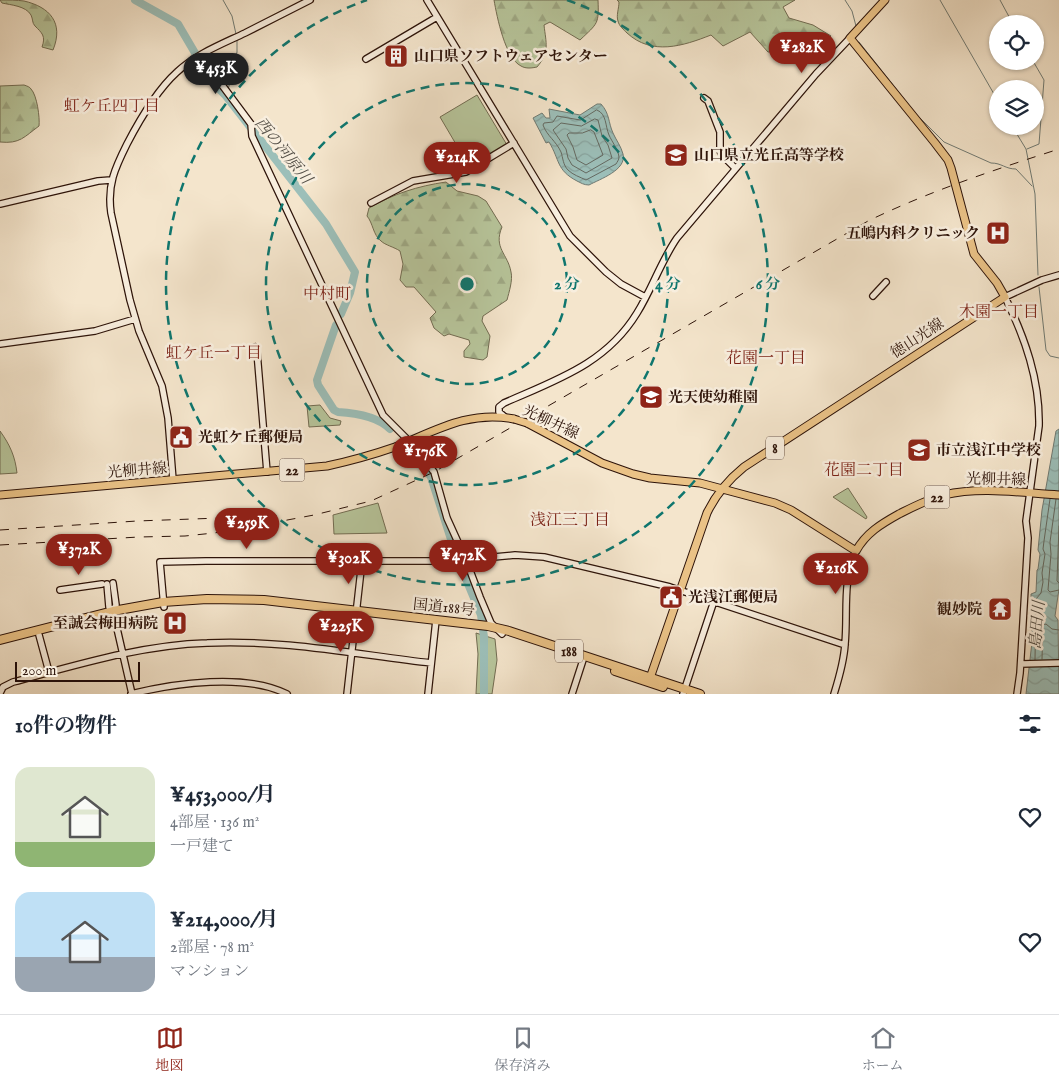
<!DOCTYPE html>
<html lang="ja">
<meta charset="utf-8">
<style>
:root{--surface:#fff;--page:#f2f2f3;--text:#1f2937;--muted:#747a83;--line:#e0e1e3;--accent:#8f2418}
body{margin:0;font-family:"IM FELL English","Noto Serif JP",serif;background:var(--page);color:var(--text);height:100vh;display:flex;flex-direction:column;font-size:19px;white-space:nowrap}
*{box-sizing:border-box;margin:0}
p{font-size:16px;color:var(--muted)}
.icon{flex:none;width:28px;height:28px;fill:none;stroke:currentColor;stroke-width:2;stroke-linecap:round;stroke-linejoin:round}
.map{position:relative;height:694px;overflow:hidden}
.drawer{display:flex;flex-direction:column;background:var(--surface);flex:1}
.drawer>*{flex:none}
.buttons{position:absolute;left:989px;top:15px;display:grid;gap:10px}
.buttons a{display:grid;place-items:center;width:55px;height:55px;border-radius:50%;background:var(--surface);box-shadow:0 1px 4px #0004;font-size:25px}
.scale{position:absolute;left:15px;bottom:12px;width:125px;box-sizing:border-box;padding-left:5px;border:2px solid #2d1309;border-top:0;font-size:14px;line-height:18px;white-space:nowrap;color:#2d1309;-webkit-text-stroke:4px #f8eede;paint-order:stroke}
.price{position:absolute;translate:-50% -42px;padding:0 11px;border-radius:18px;background:var(--accent);color:#fff;font-size:16px;line-height:32px;filter:drop-shadow(0 1px 2px #0008)}
.price::after{content:'';position:absolute;left:50%;top:30px;width:15px;height:11px;margin-left:-8px;background:inherit;clip-path:polygon(0 0,100% 0,50% 100%)}
.price.active{background:#222;color:#fff}
ul{padding:0;list-style:none}
li{display:flex;align-items:center;gap:15px;height:125px;padding:0 15px}
li span{display:grid;place-items:center;flex:none;width:140px;height:100px;border-radius:15px;color:#555}
li>.icon{margin-inline-start:auto}
span .icon{width:60px;height:60px;fill:#fffc;stroke-width:1}
li b{font-size:21px}
h2{display:flex;justify-content:space-between;align-items:center;height:60px;padding:0 15px;font-size:21px}
.menu{display:flex;justify-content:space-around;align-items:center;height:70px;border-top:1px solid var(--line);background:var(--surface);font-size:14px;color:var(--muted)}
.menu a{display:grid;justify-items:center;gap:2px}
.menu .active{color:var(--accent)}
.map>svg:first-child{display:block}
</style>
<div class="map">
<svg width="1059" height="694" viewBox="0 0 1059 694">
<defs>
<pattern id="forest-firs" width="22" height="20" patternUnits="userSpaceOnUse" patternTransform="scale(1.25)"><rect width="22" height="20" fill="#b7c59b"/><path d="M5 1l3.5 6h-7zM16 11l3.5 6h-7z" fill="#9ea884"/></pattern>
<pattern id="water-waves" width="16" height="10" patternUnits="userSpaceOnUse" patternTransform="scale(1.25)"><rect width="16" height="10" fill="#9cbfb9"/><path d="M0 5q4-4 8 0t8 0" fill="none" stroke="#87a39e"/></pattern>
</defs>
<rect width="100%" height="100%" fill="#f4e5cc"/>
<filter id="stains"><feTurbulence type="fractalNoise" baseFrequency=".004" numOctaves="4"/><feColorMatrix values="0 0 0 0 .2 0 0 0 0 .09 0 0 0 0 .02 0 0 0 .5 -.17"/></filter>
<radialGradient id="worn" r=".72"><stop offset=".6" stop-color="#630" stop-opacity="0"/><stop offset="1" stop-color="#630" stop-opacity=".3"/></radialGradient>
<path fill="url(#forest-firs)" stroke="#726c52" d="M 0,0 C 8,0 17,0 24,1 C 50,7 64,23 53,50 L 42,47 C 46,36 42,33 35,26 C 32,23 33,19 31,15 C 26,6 11,5 2,3 Z
M 494,0 L 598,0 C 599,24 598,23 580,40 L 550,22 L 544,25 C 546,43 550,52 537,67 C 532,68 526,69 521,66 C 505,58 497,17 494,0 Z
M 617,0 L 795,0 L 783,7 L 789,18 L 813,25 L 831,36 L 801,66 L 787,51 L 768,52 L 750,32 L 723,46 L 711,35 C 683,46 652,56 627,33 C 624,30 619,26 618,21 C 616,16 619,8 619,2 Z
M 24,85 C 27,86 30,87 31,89 C 37,95 40,118 39,126 C 24,137 20,144 0,142 L 0,86 Z
M 446,182 L 457,191 L 478,196 L 486,201 L 502,227 C 493,248 508,254 511,272 C 513,280 509,292 507,300 L 483,316 L 482,321 L 490,336 L 487,357 L 483,360 L 464,357 L 464,351 L 470,344 L 469,340 L 449,334 L 444,336 L 434,328 L 430,318 L 436,312 L 414,287 L 406,287 L 400,280 L 403,264 L 400,251 C 394,247 385,245 381,241 C 373,235 373,223 367,216 L 369,208 C 393,194 418,186 446,182 Z"/>
<path fill="#b7c59b" stroke="#726c52" d="M 477,95 L 507,145 L 470,168 L 440,117 Z
M 320,405 L 330,418 L 341,421 L 340,425 L 309,427 L 307,406 Z
M 0,431 C 10,445 15,456 17,473 L 0,474 Z
M 848,488 L 867,517 L 866,519 L 833,497 Z
M 378,503 L 387,533 L 334,534 L 333,515 Z
M 476,633 L 495,639 L 497,660 L 492,694 L 476,694 L 478,654 Z"/>
<path fill="url(#water-waves)" stroke="#707a73" d="M 597,104 L 601,104 C 610,114 608,122 613,133 C 616,140 621,146 623,154 C 627,170 600,179 589,185 C 584,185 581,183 577,181 C 556,170 560,160 549,142 L 546,143 L 533,118 L 542,113 L 546,118 L 550,118 L 549,109 L 580,115 Z
M 1059,429 L 1059,589 L 1055,616 L 1058,620 L 1059,694 L 1026,694 L 1032,642 L 1031,594 L 1036,592 L 1037,570 L 1038,569 L 1040,554 L 1038,550 L 1042,510 L 1056,431 Z"/>
<g fill="none" stroke-linecap="round" stroke-linejoin="round">
<path stroke="#646961" stroke-width="1" d="M 597,110 C 607,114 605,126 609,135 C 612,142 618,149 619,157 C 619,160 617,162 616,164 L 586,180 C 580,177 573,175 568,170 C 563,165 563,158 561,152 C 556,141 547,136 543,125 L 544,123 L 553,122 L 557,116 L 580,120 Z
M 595,119 L 598,120 L 602,136 L 608,145 L 612,158 L 586,173 L 572,165 L 568,158 L 566,149 L 553,130 L 561,123 L 581,126 Z
M 591,130 L 594,132 L 603,155 L 586,165 L 577,160 L 573,147 L 567,135 L 569,133 L 582,133 Z
M 1056,499 L 1050,542 L 1051,554 L 1048,590 L 1050,592 L 1059,590
M 1059,526 L 1057,581 L 1059,583
M 1042,659 L 1043,625 L 1046,624 L 1052,629 L 1059,630
M 1035,660 L 1036,599 L 1041,593 L 1043,582 L 1042,573 L 1045,554 L 1043,549 L 1044,541 L 1050,499"/>
<path stroke="#707a73" stroke-width="1" d="M 223,0 L 232,16 L 236,34
M 845,0 L 852,11 L 856,26
M 940,0 L 998,101
M 1000,0 L 1013,24
M 859,42 L 916,114 L 944,142 L 991,163 C 1002,163 1005,169 1016,169 L 1032,186
M 228,90 L 237,52 L 237,40
M 1012,126 L 1026,149 L 1035,194 L 1038,275
M 1027,149 L 1039,144 L 1044,80 L 1033,61
M 1039,287 L 1046,350 L 1050,356 L 1059,358"/>
<path stroke="#9cbfb9" stroke-width="8" d="M 135,0 L 178,24 L 212,82 L 226,96 L 326,224 L 355,272 L 350,293 L 341,314
M 336,325 L 317,380 L 318,385 L 334,410 L 338,412 C 356,413 377,416 390,429
M 412,454 L 422,463 L 431,477 L 456,555 L 481,615 L 484,637 L 484,694"/>
<g stroke="#2d1309" stroke-width="8">
<path id="secondary" d="M 427,0 L 570,236 L 606,272 L 621,284 L 645,297
M 202,54 L 216,77 L 251,124 L 252,136 L 383,415 L 414,446 L 434,472 L 447,518 L 466,560 L 480,597 L 491,623 L 502,634
M 366,59 L 437,17
M 704,98 L 708,101 L 720,132 L 720,151 L 722,155 L 735,168
M 371,203 L 413,181 L 466,172 L 514,143
M 0,204 L 98,181 L 111,180
M 873,296 L 886,282
M 0,344 L 95,331 L 135,319
M 255,347 L 257,352 L 267,472
M 505,417 L 499,412 L 499,407 L 504,403 C 556,380 606,364 637,313 C 652,289 661,261 677,238 L 816,74 L 850,38
M 173,480 L 168,418 L 162,386 L 139,331 L 130,300 L 111,213 C 107,185 115,168 127,144 C 140,119 156,91 177,72 C 196,54 222,44 245,33 C 267,22 288,11 310,0
M 107,584 L 109,607 L 113,611 L 132,694
M 60,590 L 102,584
M 164,607 L 160,562 L 206,561 L 451,561 L 515,555 L 544,557 L 670,587 L 845,645
M 113,611 L 116,605 L 113,583
M 39,635 L 49,672
M 1021,664 L 1059,663
M 0,693 L 3,687 L 13,682 C 77,665 141,645 207,643 C 279,639 360,655 431,663
M 131,694 C 175,683 246,673 287,694
M 347,694 L 362,561
M 428,694 L 436,620
M 572,694 L 583,660
M 683,694 L 714,601
M 834,694 C 839,678 844,661 845,644 C 848,612 842,581 856,551
M 1017,694 L 1020,673 L 1028,538 L 1026,521 L 1039,426 C 1040,380 1025,338 1005,297 L 1042,280 L 1059,275"/>
</g>
<g stroke="#2d1309" stroke-width="9">
<path id="primary" d="M 527,423 L 602,463 L 633,474 L 650,478 L 700,483 L 775,503 L 791,510 L 856,551 C 866,533 881,524 899,514 C 913,507 928,499 944,495 C 981,486 1022,493 1059,495
M 0,495 L 327,466 C 350,461 372,455 395,447 C 435,431 468,410 514,419
M 649,681 L 707,513 C 716,494 728,480 744,467 L 1005,297 L 997,283 L 974,254 L 951,168 L 948,160 L 935,143 L 850,38 L 885,0"/>
</g>
<g stroke="#2d1309" stroke-width="10">
<path id="highway" d="M 0,640 L 113,611 L 163,602 L 207,599 L 264,600 L 488,626 L 509,631 L 700,694
M 615,671 L 663,687"/>
</g>
<use href="#secondary" stroke="#f8eede" stroke-width="5.5"/>
<use href="#primary" stroke="#eac286" stroke-width="7"/>
<use href="#highway" stroke="#eac286" stroke-width="8"/>
<path stroke="#2d1309" stroke-width="1" stroke-dasharray="9 9" stroke-linecap="butt" d="M 0,530 L 137,521 L 276,516
M 0,545 L 139,537 L 185,536 L 214,533 L 250,527 L 314,515 L 371,501 L 434,472 L 868,221 C 930,191 994,170 1059,149"/>
<g stroke="#2d1309" stroke-width="9" stroke-linecap="butt">
<path id="primary-bridge" d="M 514,419 L 527,423"/>
</g>
<use href="#primary-bridge" stroke="#eac286" stroke-width="7"/>
</g>
<g fill="none" stroke="#0f766e" stroke-width="2.5" stroke-dasharray="9 6">
<circle cx="467" cy="284" r="100"/>
<circle cx="467" cy="284" r="201"/>
<path d="M567 0A301 301 0 1 1 367 0"/>
</g>
<defs>
<g id="building-square" transform="scale(1.25)"><rect x="-9" y="-9" width="18" height="18" rx="4" fill="#8f2418" stroke="#f8eede"/><path d="M-4-6H4V6H1V3H-1V6H-4ZM-2.5-4.3h1.7v1.8h-1.7ZM.8-4.3h1.7v1.8H.8ZM-2.5-1h1.7V.8h-1.7ZM.8-1h1.7V.8H.8Z" fill="#fff"/></g>
<g id="school-square" transform="scale(1.25)"><rect x="-9" y="-9" width="18" height="18" rx="4" fill="#8f2418" stroke="#f8eede"/><path d="M0-5L7-2L0 1L-7-2ZM-4 1L0 2.5L4 1V4Q0 6-4 4Z" fill="#fff"/></g>
<g id="hospital-square" transform="scale(1.25)"><rect x="-9" y="-9" width="18" height="18" rx="4" fill="#8f2418" stroke="#f8eede"/><path d="M-5-5h3v3.5h4V-5h3V5h-3V1.5h-4V5h-3Z" fill="#fff"/></g>
<g id="civic-square" transform="scale(1.25)"><rect x="-9" y="-9" width="18" height="18" rx="4" fill="#8f2418" stroke="#f8eede"/><path d="M-.6-6.5H3V-4.5H.6V-3L4-1V1h2V6H-6V1h2V-1L-.6-3ZM-1.2 2.5V6h2.4V2.5Z" fill="#fff"/></g>
<g id="temple-square" transform="scale(1.25)"><rect x="-9" y="-9" width="18" height="18" rx="4" fill="#8f2418" stroke="#f8eede"/><path d="M0-6L5-2H3V0L6.5 2.5H4V6H1.5V3h-3V6H-4V2.5H-6.5L-3 0V-2H-5Z" fill="#fff"/></g>
</defs>
<g fill-rule="evenodd">
<use href="#building-square" x="396" y="56"/>
<use href="#school-square" x="676" y="155"/>
<use href="#hospital-square" x="998" y="233"/>
<use href="#school-square" x="651" y="397"/>
<use href="#civic-square" x="181" y="437"/>
<use href="#school-square" x="919" y="450"/>
<use href="#civic-square" x="671" y="597"/>
<use href="#temple-square" x="1000" y="609"/>
<use href="#hospital-square" x="175" y="623"/>
</g>
<g text-anchor="middle" stroke-width="5" stroke-linejoin="round" paint-order="stroke">
<g fill="#f8eede" stroke="#6a5549" stroke-width="1">
<rect x="766" y="436.5" width="18" height="23" rx="4"/>
<rect x="279.5" y="458.5" width="25" height="23" rx="4"/>
<rect x="924.5" y="485.5" width="25" height="23" rx="4"/>
<rect x="555" y="639.5" width="28" height="23" rx="4"/>
</g>
<g font-size="14" font-weight="bold" fill="#2d1309">
<text x="775" y="453">8</text>
<text x="292" y="475">22</text>
<text x="937" y="502">22</text>
<text x="569" y="656">188</text>
</g>
<g font-size="15" font-weight="bold" fill="#2d1309" stroke="#f8eede" text-anchor="start">
<text x="414" y="61">山口県ソフトウェアセンター</text>
<text x="694" y="160">山口県立光丘高等学校</text>
<text x="980" y="238" text-anchor="end">五嶋内科クリニック</text>
<text x="668" y="402">光天使幼稚園</text>
<text x="198" y="442">光虹ケ丘郵便局</text>
<text x="936" y="455">市立浅江中学校</text>
<text x="688" y="602">光浅江郵便局</text>
<text x="982" y="614" text-anchor="end">観妙院</text>
<text x="158" y="628" text-anchor="end">至誠会梅田病院</text>
</g>
<g font-size="15" fill="#2d1309" stroke="#f8eede">
<text transform="translate(917 338) rotate(-33)" y="5">徳山光線</text>
<text transform="translate(551 422) rotate(25)" y="5">光柳井線</text>
<text transform="translate(137 470) rotate(-5)" y="5">光柳井線</text>
<text transform="translate(996 479) rotate(1)" y="5">光柳井線</text>
<text transform="translate(444 607) rotate(6)" y="5">国道188号</text>
</g>
<g font-size="16" fill="#7a1f14" stroke="#f8eede">
<text x="112" y="111">虹ケ丘四丁目</text>
<text x="327" y="299">中村町</text>
<text x="999" y="317">木園一丁目</text>
<text x="214" y="358">虹ケ丘一丁目</text>
<text x="766" y="363">花園一丁目</text>
<text x="864" y="475">花園二丁目</text>
<text x="570" y="525">浅江三丁目</text>
</g>
<g font-size="16" font-style="italic" fill="#544f47" stroke="#f8eede">
<text transform="translate(284 150) rotate(51)" y="6">西の河原川</text>
<text transform="translate(1036 625) rotate(-85)" y="6">島田川</text>
</g>
</g>
<circle cx="467" cy="284" r="8" fill="#0f766e" stroke="#f8eede" stroke-width="2.5"/>
<g font-size="15" text-anchor="middle" font-weight="bold" fill="#0f766e" stroke="#f8eede" stroke-width="5" stroke-linejoin="round" paint-order="stroke">
<text x="567" y="289">2 分</text>
<text x="668" y="289">4 分</text>
<text x="768" y="289">6 分</text>
</g>
<rect width="100%" height="100%" filter="url(#stains)"/>
<rect width="100%" height="100%" fill="url(#worn)"/>
</svg>
<div class="buttons">
<a><svg class="icon" aria-label="locate" viewBox="0 0 24 24"><circle cx="12" cy="12" r="6"/><path d="M12 2v4M12 18v4M2 12h4M18 12h4"/></svg></a>
<a><svg class="icon" aria-label="layers" viewBox="0 0 24 24"><path d="M12 4l9 5-9 5-9-5zM3 14l9 5 9-5"/></svg></a>
</div>
<div class="scale">200 m</div>
<b class="price" style="left:802px;top:74px">¥282K</b>
<b class="price active" style="left:216px;top:95px">¥453K</b>
<b class="price" style="left:457px;top:184px">¥214K</b>
<b class="price" style="left:425px;top:478px">¥176K</b>
<b class="price" style="left:247px;top:550px">¥259K</b>
<b class="price" style="left:79px;top:576px">¥372K</b>
<b class="price" style="left:463px;top:582px">¥472K</b>
<b class="price" style="left:349px;top:585px">¥302K</b>
<b class="price" style="left:836px;top:595px">¥216K</b>
<b class="price" style="left:341px;top:653px">¥225K</b>
</div>
<section class="drawer">
<h2>10件の物件<svg class="icon" aria-label="filters" viewBox="0 0 24 24"><path d="M4 7h16M4 17h16"/><circle cx="9" cy="7" r="2"/><circle cx="15" cy="17" r="2"/></svg></h2>
<ul>
<li><span style="background:linear-gradient(#dfe7d0 75%,#8fb573 0)"><svg class="icon" aria-label="home" viewBox="0 0 24 24"><path d="M3 11l9-7 9 7M6 9v11h12V9"/></svg></span><div><b>¥453,000/月</b><p>4部屋 · 136 m²</p><p>一戸建て</p></div><svg class="icon" aria-label="heart" viewBox="0 0 24 24"><path d="M12 20l-8-8c-3-5 5-10 8-4 3-6 11-1 8 4z"/></svg></li>
<li><span style="background:linear-gradient(#bfe0f5 65%,#9aa5b1 0)"><svg class="icon" aria-label="home" viewBox="0 0 24 24"><path d="M3 11l9-7 9 7M6 9v11h12V9"/></svg></span><div><b>¥214,000/月</b><p>2部屋 · 78 m²</p><p>マンション</p></div><svg class="icon" aria-label="heart" viewBox="0 0 24 24"><path d="M12 20l-8-8c-3-5 5-10 8-4 3-6 11-1 8 4z"/></svg></li>
</ul>
</section>
<nav class="menu">
<a class="active"><svg class="icon" aria-label="map" viewBox="0 0 24 24"><path d="M3 6l6-2 6 2 6-2v14l-6 2-6-2-6 2zM9 4v14M15 6v14"/></svg>地図</a>
<a><svg class="icon" aria-label="saved" viewBox="0 0 24 24"><path d="M7 4h10v16l-5-4-5 4z"/></svg>保存済み</a>
<a><svg class="icon" aria-label="home" viewBox="0 0 24 24"><path d="M3 11l9-7 9 7M6 9v11h12V9"/></svg>ホーム</a>
</nav>
